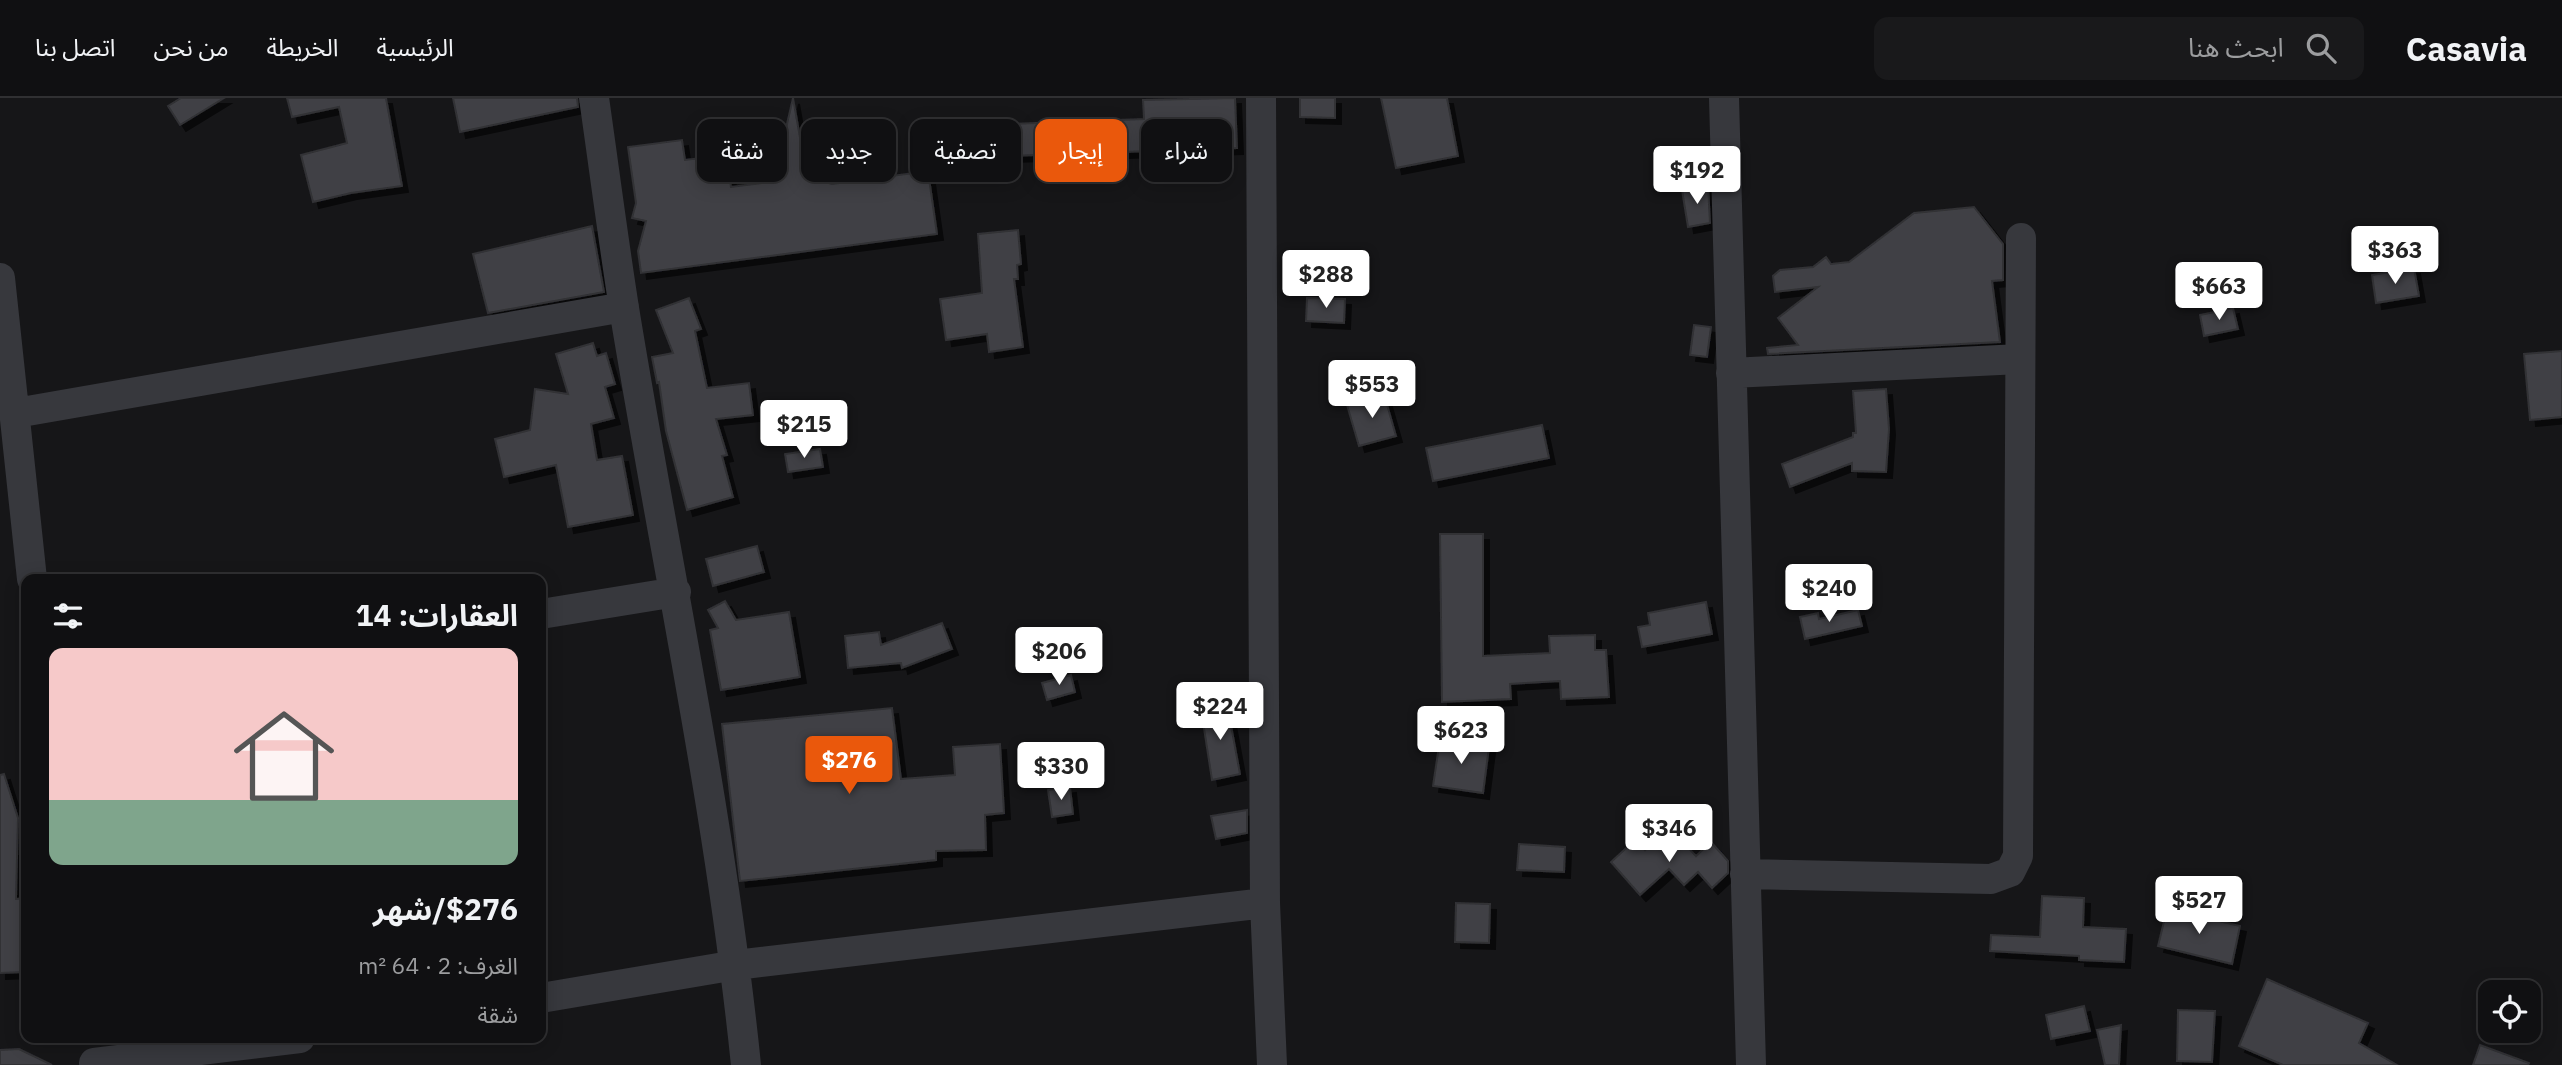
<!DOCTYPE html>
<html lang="ar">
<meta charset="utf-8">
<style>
:root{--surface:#101012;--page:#19191b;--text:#f1f3f6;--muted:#9c9d9f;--line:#303032;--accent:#ea580c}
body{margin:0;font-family:"IBM Plex Sans","Noto Sans Arabic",sans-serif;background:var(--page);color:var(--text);direction:rtl;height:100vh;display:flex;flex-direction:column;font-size:26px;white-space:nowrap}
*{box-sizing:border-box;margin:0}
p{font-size:23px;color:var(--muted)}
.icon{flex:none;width:38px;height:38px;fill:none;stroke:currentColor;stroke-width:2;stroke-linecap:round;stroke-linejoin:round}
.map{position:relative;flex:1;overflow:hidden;direction:ltr}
.sheet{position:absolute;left:21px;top:476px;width:525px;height:469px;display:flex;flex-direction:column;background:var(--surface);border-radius:14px;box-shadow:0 4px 18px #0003,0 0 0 2px var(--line);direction:rtl}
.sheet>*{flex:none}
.banner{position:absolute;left:567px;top:21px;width:665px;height:63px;direction:rtl;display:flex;gap:14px}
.buttons{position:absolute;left:2478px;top:882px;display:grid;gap:14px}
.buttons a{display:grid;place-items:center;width:63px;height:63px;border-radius:14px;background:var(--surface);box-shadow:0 4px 18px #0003,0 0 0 2px var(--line);font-size:35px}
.price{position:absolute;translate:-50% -60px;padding:0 16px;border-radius:7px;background:#fff;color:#222;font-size:23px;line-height:46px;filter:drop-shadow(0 2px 4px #0008)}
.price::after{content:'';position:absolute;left:50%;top:42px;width:21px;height:16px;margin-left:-10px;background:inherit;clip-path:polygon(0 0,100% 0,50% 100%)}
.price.on{background:var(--accent);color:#fff}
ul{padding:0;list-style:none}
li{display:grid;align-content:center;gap:14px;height:371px;padding:0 28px}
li+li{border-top:2px solid var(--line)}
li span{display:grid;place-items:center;height:217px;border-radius:14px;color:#555}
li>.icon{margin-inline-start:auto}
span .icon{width:126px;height:126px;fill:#fffc;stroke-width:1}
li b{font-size:30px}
h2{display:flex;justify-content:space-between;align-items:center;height:84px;padding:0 28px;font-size:30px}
.tag{padding:0 24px;border-radius:14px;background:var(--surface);box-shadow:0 4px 18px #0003,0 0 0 2px var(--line);font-size:24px;line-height:63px}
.tag.on{background:var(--accent);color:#fff}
header{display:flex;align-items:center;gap:42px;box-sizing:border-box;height:98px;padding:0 35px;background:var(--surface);border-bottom:2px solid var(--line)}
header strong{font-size:33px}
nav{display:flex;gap:38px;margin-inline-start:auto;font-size:24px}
.search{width:490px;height:63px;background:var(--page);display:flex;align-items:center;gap:18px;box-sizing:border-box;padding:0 24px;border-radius:14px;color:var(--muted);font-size:26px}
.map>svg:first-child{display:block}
</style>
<header>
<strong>Casavia</strong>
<div class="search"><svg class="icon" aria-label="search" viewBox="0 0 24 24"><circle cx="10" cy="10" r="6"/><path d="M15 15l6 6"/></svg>ابحث هنا</div>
<nav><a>الرئيسية</a><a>الخريطة</a><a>من نحن</a><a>اتصل بنا</a></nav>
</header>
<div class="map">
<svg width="2562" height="967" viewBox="0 0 2562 967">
<defs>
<filter id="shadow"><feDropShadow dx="6" dy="6" stdDeviation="0" flood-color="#0009"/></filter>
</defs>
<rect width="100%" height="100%" fill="#161618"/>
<path fill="#404145" stroke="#303034" stroke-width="2" filter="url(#shadow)" d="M 181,0 L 224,0 L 180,27 L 168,8 Z
M 287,0 L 386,0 L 402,88 L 351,95 L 313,104 L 301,57 L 347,45 L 339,9 L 292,19 Z
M 453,0 L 577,0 L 578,9 L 460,34 Z
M 793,0 L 807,79 L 832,86 L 928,73 L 937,136 L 641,175 L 638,153 L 646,123 L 632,120 L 636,105 L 628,49 L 682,42 L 685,62 L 726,57 L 731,89 L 778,83 L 777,69 Z
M 1235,0 L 1237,50 L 983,59 L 982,27 L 1144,21 L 1143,2 Z
M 1300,0 L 1335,0 L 1335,20 L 1300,19 Z
M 1381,0 L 1447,0 L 1458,58 L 1396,70 Z
M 1708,87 L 1710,125 L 1688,129 L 1682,92 Z
M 1974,109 L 2003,146 L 2003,182 L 1992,183 L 2000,244 L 1768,256 L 1767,250 L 1798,247 L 1778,220 L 1818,189 L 1775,194 L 1773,178 L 1780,172 L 1813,169 L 1826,159 L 1831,166 L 1849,164 L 1914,115 Z
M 592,128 L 604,194 L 488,215 L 473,156 Z
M 1018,132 L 1021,166 L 1017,167 L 1018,181 L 1014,181 L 1023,249 L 989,254 L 987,236 L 946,242 L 940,201 L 982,195 L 978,136 Z
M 2414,170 L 2419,198 L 2376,205 L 2372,177 Z
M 689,200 L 701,231 L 695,233 L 707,290 L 749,285 L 753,317 L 716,321 L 727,357 L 722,358 L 733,399 L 687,412 L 666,333 L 659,284 L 657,285 L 652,259 L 673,255 L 656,212 Z
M 1307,200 L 1345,201 L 1344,225 L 1306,223 Z
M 2233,210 L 2238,231 L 2204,238 L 2200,217 Z
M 1694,227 L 1711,229 L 1707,259 L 1690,257 Z
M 593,245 L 597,258 L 606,255 L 615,286 L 605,289 L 614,320 L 591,326 L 597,362 L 622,358 L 633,417 L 568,429 L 556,367 L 504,379 L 495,341 L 530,332 L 535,291 L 568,296 L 556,256 Z
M 2562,253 L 2562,319 L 2530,322 L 2524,256 Z
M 1886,291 L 1889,331 L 1886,374 L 1852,373 L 1852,365 L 1790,389 L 1782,366 L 1853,339 L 1853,335 L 1856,335 L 1853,293 Z
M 1384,296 L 1396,338 L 1359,348 L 1347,307 Z
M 1542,327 L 1549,360 L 1433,383 L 1426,350 Z
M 820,351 L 823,369 L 788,374 L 785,356 Z
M 1440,436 L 1483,436 L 1483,558 L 1550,555 L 1549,538 L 1595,537 L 1595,552 L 1606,552 L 1609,599 L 1561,601 L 1560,583 L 1510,586 L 1511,601 L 1442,604 Z
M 757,448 L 764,474 L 713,488 L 706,461 Z
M 725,503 L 736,522 L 789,514 L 800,579 L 721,592 L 710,532 L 718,530 L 708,512 Z
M 1706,504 L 1712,536 L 1642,549 L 1638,529 L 1650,527 L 1648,515 Z
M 1858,512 L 1862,528 L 1805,541 L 1800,519 L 1818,515 L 1819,521 Z
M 942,525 L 952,551 L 902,570 L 901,565 L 848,570 L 845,538 L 879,534 L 881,547 Z
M 1071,577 L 1075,594 L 1047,602 L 1042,585 Z
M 1227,606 L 1240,676 L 1212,682 L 1201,611 Z
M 892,610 L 901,681 L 955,677 L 953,649 L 1000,646 L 1004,715 L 985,717 L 986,752 L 936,753 L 936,762 L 740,783 L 722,626 Z
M 1440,641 L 1489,649 L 1483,695 L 1433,688 Z
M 4,676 L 18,720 L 16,801 L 26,800 L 26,874 L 0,875 L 0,677 Z
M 1070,689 L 1073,716 L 1052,719 L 1048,692 Z
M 1247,712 L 1247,735 L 1216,741 L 1211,718 Z
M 1658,740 L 1670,754 L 1683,744 L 1696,758 L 1711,744 L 1728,763 L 1728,775 L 1712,790 L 1698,774 L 1684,787 L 1669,771 L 1640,797 L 1611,764 L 1635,742 L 1645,752 Z
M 1519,746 L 1565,749 L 1564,774 L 1517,772 Z
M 2042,798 L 2084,800 L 2083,829 L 2126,831 L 2124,864 L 2079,862 L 2079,858 L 1990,853 L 1991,837 L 2040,839 Z
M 1456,805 L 1490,806 L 1489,845 L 1455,844 Z
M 2167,811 L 2240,828 L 2232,866 L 2158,848 Z
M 2267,881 L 2368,925 L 2359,945 L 2397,967 L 2283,967 L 2239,948 Z
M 2084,908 L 2090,933 L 2051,941 L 2046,917 Z
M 2178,912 L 2215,913 L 2212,964 L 2177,963 Z
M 2121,927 L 2119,967 L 2105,967 L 2097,932 Z
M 2480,947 L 2529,965 L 2528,967 L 2473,967 Z
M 19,951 L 52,967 L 0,967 L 0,952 Z"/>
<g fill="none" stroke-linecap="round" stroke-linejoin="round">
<path stroke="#37383d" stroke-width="30" d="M 594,0 C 604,70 613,140 624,210 C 665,462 720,712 746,967
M 1261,0 L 1265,805 L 1272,967
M 1724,0 L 1751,967
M 0,180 L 32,481
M 1731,275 L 2020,261
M 16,315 L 624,209
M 541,516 L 676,494
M 1745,776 L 1991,781 L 2010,774 L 2018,758 L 2021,140
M 541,900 L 736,867 L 1265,805
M 94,965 L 300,940"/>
</g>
</svg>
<div class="buttons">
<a><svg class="icon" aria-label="locate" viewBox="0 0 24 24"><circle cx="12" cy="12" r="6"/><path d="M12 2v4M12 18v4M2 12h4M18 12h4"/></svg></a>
</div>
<b class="price" style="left:1697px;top:108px">$192</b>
<b class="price" style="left:2395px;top:188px">$363</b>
<b class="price" style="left:1326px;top:212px">$288</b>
<b class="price" style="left:2219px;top:224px">$663</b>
<b class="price" style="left:1372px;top:322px">$553</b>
<b class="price" style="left:804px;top:362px">$215</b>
<b class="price" style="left:1829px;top:526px">$240</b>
<b class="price" style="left:1059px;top:589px">$206</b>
<b class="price" style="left:1220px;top:644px">$224</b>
<b class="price" style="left:1461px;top:668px">$623</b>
<b class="price on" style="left:849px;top:698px">$276</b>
<b class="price" style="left:1061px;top:704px">$330</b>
<b class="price" style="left:1669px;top:766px">$346</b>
<b class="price" style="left:2199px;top:838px">$527</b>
<div class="banner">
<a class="tag">شراء</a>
<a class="tag on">إيجار</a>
<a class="tag">تصفية</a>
<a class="tag">جديد</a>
<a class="tag">شقة</a>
</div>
<section class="sheet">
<h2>العقارات: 14<svg class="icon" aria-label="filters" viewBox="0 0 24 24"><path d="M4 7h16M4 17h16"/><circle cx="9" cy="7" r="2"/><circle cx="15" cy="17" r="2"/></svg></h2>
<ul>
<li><span style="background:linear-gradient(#f6c9c9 70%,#7fa58c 0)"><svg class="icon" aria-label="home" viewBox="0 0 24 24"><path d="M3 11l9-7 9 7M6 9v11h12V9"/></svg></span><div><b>$276/شهر</b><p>الغرف: 2 · 64 m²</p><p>شقة</p></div></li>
</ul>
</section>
</div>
